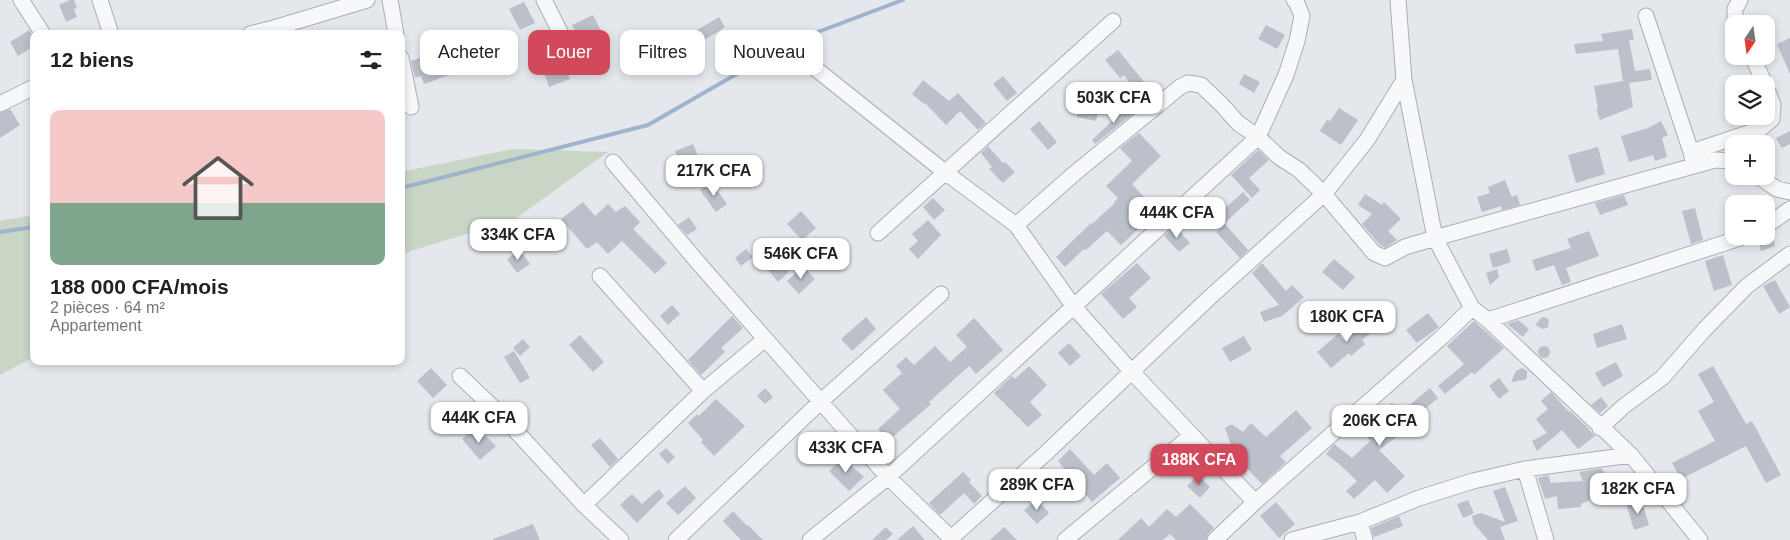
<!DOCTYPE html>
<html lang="fr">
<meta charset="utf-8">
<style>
:root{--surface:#fff;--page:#f6f6f6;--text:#222;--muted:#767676;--line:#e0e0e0;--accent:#d1495b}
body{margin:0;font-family:Arial,sans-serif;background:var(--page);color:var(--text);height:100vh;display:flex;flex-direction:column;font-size:19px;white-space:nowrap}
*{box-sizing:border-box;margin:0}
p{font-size:16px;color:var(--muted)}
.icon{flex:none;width:28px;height:28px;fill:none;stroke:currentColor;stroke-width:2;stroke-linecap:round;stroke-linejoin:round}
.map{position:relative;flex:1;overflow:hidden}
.sheet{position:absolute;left:30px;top:30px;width:375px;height:335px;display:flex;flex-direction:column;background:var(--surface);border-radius:10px;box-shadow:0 2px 8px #0003}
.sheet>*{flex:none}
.hud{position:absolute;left:420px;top:30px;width:475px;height:45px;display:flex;gap:10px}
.needle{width:32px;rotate:193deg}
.controls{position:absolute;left:1725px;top:15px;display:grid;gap:10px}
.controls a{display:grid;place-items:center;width:50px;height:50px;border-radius:10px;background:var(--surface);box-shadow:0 2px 8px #0003;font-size:25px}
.price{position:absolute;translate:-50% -42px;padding:0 11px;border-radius:10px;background:#fff;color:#222;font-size:16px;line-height:32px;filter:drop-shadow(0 1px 2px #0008)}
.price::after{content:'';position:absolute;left:50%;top:30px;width:15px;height:11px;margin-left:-8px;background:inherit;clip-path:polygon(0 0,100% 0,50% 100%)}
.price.selected{background:var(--accent);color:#fff}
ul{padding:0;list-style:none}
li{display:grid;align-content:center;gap:10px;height:265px;padding:0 20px}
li+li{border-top:1px solid var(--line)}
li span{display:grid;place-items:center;height:155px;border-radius:10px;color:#555}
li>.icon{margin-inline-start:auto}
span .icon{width:90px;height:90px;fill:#fffc;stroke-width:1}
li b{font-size:21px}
h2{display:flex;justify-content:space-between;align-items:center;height:60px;padding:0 20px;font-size:21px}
.tag{padding:0 18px;border-radius:10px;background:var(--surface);box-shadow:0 2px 8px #0003;font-size:18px;line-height:45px}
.tag.selected{background:var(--accent);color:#fff}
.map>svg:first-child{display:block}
</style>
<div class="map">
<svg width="1790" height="540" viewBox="0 0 1790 540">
<rect width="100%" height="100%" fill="#e4e7ec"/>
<path fill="#c9d6c5" d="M 512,149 L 608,152 L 515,219 L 401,254 L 401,172 Z
M 34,215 L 34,357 L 0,375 L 0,221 Z"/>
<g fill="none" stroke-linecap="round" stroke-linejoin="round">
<path stroke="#9fb4cc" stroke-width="4" d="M 401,188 L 648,125 L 794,41 L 903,0
M 0,232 L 34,227"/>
</g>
<path fill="#bbc0ca" d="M 70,0 L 74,0 L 77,8 L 74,9 L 77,17 L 66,22 L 59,5 Z
M 524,2 L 535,23 L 520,30 L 509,9 Z
M 593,15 L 607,43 L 586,54 L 572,25 Z
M 719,17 L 725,27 L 703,41 L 697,30 Z
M 1266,25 L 1285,35 L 1277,49 L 1258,39 Z
M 1632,29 L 1634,40 L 1629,40 L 1635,71 L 1650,69 L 1652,80 L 1629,83 L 1633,107 L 1600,120 L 1596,109 L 1598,109 L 1594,86 L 1623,81 L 1618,49 L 1576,54 L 1574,44 L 1603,41 L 1601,34 Z
M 29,30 L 34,37 L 34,46 L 18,56 L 10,42 Z
M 1790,38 L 1790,74 L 1777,44 Z
M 443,50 L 452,74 L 424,84 L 421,76 L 415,78 L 411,61 Z
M 1118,50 L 1145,83 L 1136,91 L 1124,75 L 1120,78 L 1105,60 Z
M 562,57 L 570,79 L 549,87 L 541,64 Z
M 1244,74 L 1260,82 L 1254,93 L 1239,84 Z
M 1003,76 L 1017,93 L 1007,101 L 993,84 Z
M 923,80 L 949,101 L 958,93 L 986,123 L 978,130 L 960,111 L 946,125 L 925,103 L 924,104 L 912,94 Z
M 1083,91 L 1102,95 L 1096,121 L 1077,117 Z
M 1128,106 L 1135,112 L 1095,144 L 1092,140 Z
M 1339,108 L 1358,120 L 1341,145 L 1320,131 L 1327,120 L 1330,121 Z
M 10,109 L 20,125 L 0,138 L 0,113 Z
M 1039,121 L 1057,142 L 1048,150 L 1030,129 Z
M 1661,121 L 1668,135 L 1662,138 L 1667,157 L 1655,161 L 1653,155 L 1629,162 L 1621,136 L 1648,128 Z
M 1790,131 L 1790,144 L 1782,148 L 1776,138 Z
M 1139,133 L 1161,156 L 1132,184 L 1154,208 L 1157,206 L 1162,212 L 1152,222 L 1149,219 L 1121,245 L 1107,231 L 1086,250 L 1084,249 L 1065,267 L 1056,257 L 1091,223 L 1092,224 L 1115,203 L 1114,202 L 1118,198 L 1106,186 L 1132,161 L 1120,148 Z
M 693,144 L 700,161 L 697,163 L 699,167 L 683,173 L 675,151 Z
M 988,146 L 1003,163 L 1005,162 L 1015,172 L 1003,183 L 989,169 L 992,167 L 981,153 Z
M 1598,147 L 1605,174 L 1576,183 L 1568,155 Z
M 1258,150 L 1269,160 L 1249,178 L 1260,190 L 1252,198 L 1231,175 Z
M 1505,180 L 1512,197 L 1517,195 L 1520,205 L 1502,210 L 1501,206 L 1482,212 L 1477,197 L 1490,193 L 1488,187 Z
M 711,182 L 727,204 L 716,212 L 700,190 Z
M 1243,192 L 1250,200 L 1219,228 L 1198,205 L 1207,197 L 1221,212 Z
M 1365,194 L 1382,205 L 1384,202 L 1401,219 L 1388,231 L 1397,240 L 1385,248 L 1380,245 L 1362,224 L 1372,214 L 1358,205 Z
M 1624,195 L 1628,205 L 1600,215 L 1595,203 Z
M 933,198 L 945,210 L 934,220 L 923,207 Z
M 583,202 L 595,216 L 608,204 L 616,212 L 625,206 L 640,222 L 633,229 L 667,263 L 655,274 L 622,241 L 608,254 L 597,242 L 587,249 L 561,219 Z
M 1695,208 L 1703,240 L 1691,244 L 1682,211 Z
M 801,211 L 816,228 L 802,240 L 787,224 Z
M 689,217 L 697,229 L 687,235 L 678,225 Z
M 928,220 L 941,235 L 918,259 L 909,249 L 918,241 L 912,234 Z
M 1225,224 L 1248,250 L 1240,258 L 1216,232 Z
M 1175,226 L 1190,243 L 1179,252 L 1164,236 Z
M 1589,231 L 1599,256 L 1566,268 L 1571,282 L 1562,285 L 1554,265 L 1536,271 L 1532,260 L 1571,248 L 1567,239 Z
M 1772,235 L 1775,246 L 1761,251 L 1758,240 Z
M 746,249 L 753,257 L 741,266 L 735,258 Z
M 1507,249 L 1511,262 L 1493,268 L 1489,254 Z
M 520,250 L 530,264 L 517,273 L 507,259 Z
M 1723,255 L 1732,285 L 1714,291 L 1705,261 Z
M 775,256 L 789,272 L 778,282 L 764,265 Z
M 1334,259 L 1355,277 L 1343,290 L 1322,272 Z
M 1137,263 L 1151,278 L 1129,298 L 1137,307 L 1123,319 L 1101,294 Z
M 1261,264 L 1263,264 L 1286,291 L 1292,285 L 1304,297 L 1282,316 L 1264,322 L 1260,312 L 1279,305 L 1252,273 Z
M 803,266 L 815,279 L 799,294 L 787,281 Z
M 1497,269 L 1499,277 L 1490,285 L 1486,273 Z
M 1775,280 L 1790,307 L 1779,314 L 1763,286 Z
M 672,305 L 680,314 L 668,325 L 660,316 Z
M 1428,313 L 1439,327 L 1417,343 L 1406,330 Z
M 1375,315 L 1382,323 L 1362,340 L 1365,344 L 1351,356 L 1349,353 L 1331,368 L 1317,352 L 1338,334 L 1344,341 Z
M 732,316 L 743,328 L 721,348 L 725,352 L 701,375 L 688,360 Z
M 866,317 L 876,329 L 852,351 L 841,339 Z
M 1542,317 L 1547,318 L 1549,321 L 1548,327 L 1543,329 L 1535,325 Z
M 974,318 L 1003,350 L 976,374 L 969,366 L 929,402 L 931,404 L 888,441 L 878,429 L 900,409 L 883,390 L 902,373 L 896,366 L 906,357 L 914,365 L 935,346 L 950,362 L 967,347 L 956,335 Z
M 1518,320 L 1529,329 L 1523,337 L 1507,324 Z
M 1474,321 L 1504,348 L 1474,375 L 1472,372 L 1445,394 L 1438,386 L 1464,364 L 1447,346 Z
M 1622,324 L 1627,339 L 1597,348 L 1593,334 Z
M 580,335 L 604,362 L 593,372 L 569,345 Z
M 1244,336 L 1252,350 L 1230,362 L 1222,348 Z
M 523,339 L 530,347 L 520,356 L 513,348 Z
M 1069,343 L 1081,356 L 1070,366 L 1058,353 Z
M1538 352a6 6 0 1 1 12 0a6 6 0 1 1-12 0Z
M 514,351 L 530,378 L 520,383 L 504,357 Z
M 1616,362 L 1623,376 L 1603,387 L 1595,373 Z
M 1029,366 L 1047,385 L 1030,402 L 1042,415 L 1028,427 L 994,393 L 1012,376 L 1015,379 Z
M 1713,366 L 1746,424 L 1752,421 L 1781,475 L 1766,483 L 1746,446 L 1681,479 L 1672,463 L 1715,441 L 1698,411 L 1714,402 L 1698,374 Z
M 431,368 L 447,385 L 433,398 L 417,381 Z
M 1522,368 L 1527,371 L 1527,378 L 1524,380 L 1511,382 L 1516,371 Z
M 1499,378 L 1509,391 L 1499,399 L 1489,386 Z
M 765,388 L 773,397 L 765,404 L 757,396 Z
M 1430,388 L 1438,398 L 1408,423 L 1410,427 L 1379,450 L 1405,476 L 1387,493 L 1375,480 L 1354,499 L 1346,491 L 1357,481 L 1339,464 L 1326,454 L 1334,444 L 1352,458 L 1370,441 L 1360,427 L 1392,403 L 1400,413 Z
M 1551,392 L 1569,412 L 1570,411 L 1586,426 L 1595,436 L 1578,449 L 1562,430 L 1537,451 L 1532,441 L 1547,433 L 1536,419 L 1548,409 L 1541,401 Z
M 1601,397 L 1608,406 L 1600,413 L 1591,405 Z
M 716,399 L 745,426 L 714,456 L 701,442 L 703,440 L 688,423 L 697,414 L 699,416 Z
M 1296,410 L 1312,428 L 1280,456 L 1286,462 L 1262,484 L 1243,464 L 1245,462 L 1236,452 L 1238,450 L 1230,443 L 1225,428 L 1230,425 L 1233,425 L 1243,432 L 1251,423 L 1266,437 Z
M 475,428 L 483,437 L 485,435 L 496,446 L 480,460 L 462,439 Z
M 600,438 L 618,459 L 610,467 L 591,445 Z
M 666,448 L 675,457 L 668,464 L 659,454 Z
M 1070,449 L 1094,475 L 1107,463 L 1120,478 L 1092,502 L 1058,461 Z
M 843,458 L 864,477 L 849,491 L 829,471 Z
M 1602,468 L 1611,491 L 1581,504 L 1581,507 L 1558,509 L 1557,496 L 1545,499 L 1538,478 L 1548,475 L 1551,483 L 1583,481 L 1579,472 Z
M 963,472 L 971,480 L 969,482 L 982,496 L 974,504 L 964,493 L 940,515 L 929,503 Z
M 1198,475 L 1210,487 L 1200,498 L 1187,486 Z
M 685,486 L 696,498 L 678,515 L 666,503 Z
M 1505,487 L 1518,521 L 1500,527 L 1505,540 L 1488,540 L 1474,524 L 1472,516 L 1481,513 L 1505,522 L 1493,491 Z
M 659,489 L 664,496 L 637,523 L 620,505 L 632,494 L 642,504 Z
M 1037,499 L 1049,513 L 1037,524 L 1024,510 Z
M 1641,499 L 1649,525 L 1634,530 L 1626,504 Z
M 1468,500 L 1474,513 L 1463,518 L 1457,504 Z
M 1276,502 L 1295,524 L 1279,538 L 1260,516 Z
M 1190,504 L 1214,528 L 1208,534 L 1206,540 L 1176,540 L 1170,534 L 1163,540 L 1118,540 L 1141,518 L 1149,527 L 1167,509 L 1176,517 Z
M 733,511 L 747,526 L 748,525 L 763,540 L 741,540 L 723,521 Z
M 1399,516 L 1403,526 L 1374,537 L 1371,528 Z
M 533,524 L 540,540 L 493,540 L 493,539 Z
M 913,526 L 925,540 L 897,540 Z
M 886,527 L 893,534 L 886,540 L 872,540 Z
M 1004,527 L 1017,540 L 990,540 Z"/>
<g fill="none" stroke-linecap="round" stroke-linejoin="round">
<g stroke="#a9aeb7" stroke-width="17">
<path id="minor" d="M 21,0 L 43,34
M 100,0 L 111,34
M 390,0 L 396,34
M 544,0 L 564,40
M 1398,0 L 1404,80 L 1435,238 L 1472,308 L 1488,320 L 1631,455
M 1646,16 L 1691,152 L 1694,166
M 1735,24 L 1735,9 L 1740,0
M 250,34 L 274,28 L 367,0
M 1752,56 L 1765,84
M 401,58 L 411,107
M 811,65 L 946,173 L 1016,225 L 1074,307 L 1132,372 L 1255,502
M 0,104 L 34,87
M 1691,152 L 1760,129 L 1772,119 L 1773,105 L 1766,87
M 613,162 L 701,266 L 843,427 L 888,477 L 953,540
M 1758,176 L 1777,189 L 1790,192
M 1016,225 L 1075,173 L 1180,87 L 1188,83 L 1201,85 L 1221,104 L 1238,123 L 1258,137 L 1279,157 L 1299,170 L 1324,194 L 1374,253 L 1385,258 L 1405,247 L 1435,238 L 1715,160 L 1734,161
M 1766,226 L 1790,209
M 878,233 L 1113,21
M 600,276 L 703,391
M 1488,320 L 1746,236
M 460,376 L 504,418 L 584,505 L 621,540
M 1600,428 L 1624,406 L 1662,378 L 1704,330 L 1747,286 L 1790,254
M 1525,469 L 1546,540
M 584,505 L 703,391 L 765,339
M 1360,522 L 1365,540
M 676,540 L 820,402 L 941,294
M 810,540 L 888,477 L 1258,137 L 1286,75 L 1297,41 L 1302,16 L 1296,1 L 1294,0
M 949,540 L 1045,454 L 1208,299 L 1324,194 L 1367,140 L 1404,80
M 1065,540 L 1192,435
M 1215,540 L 1255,502 L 1443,336 L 1472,308
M 1292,540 L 1360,522 L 1419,498 L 1473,481 L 1525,469 L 1631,455 L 1700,540"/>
</g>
<use href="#minor" stroke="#f7f8fa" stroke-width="15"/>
</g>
</svg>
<div class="controls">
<a><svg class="needle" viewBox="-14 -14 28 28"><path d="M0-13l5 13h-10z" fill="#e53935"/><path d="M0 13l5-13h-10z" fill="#767676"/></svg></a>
<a><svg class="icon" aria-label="layers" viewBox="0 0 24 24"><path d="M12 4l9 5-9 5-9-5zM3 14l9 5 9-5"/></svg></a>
<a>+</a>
<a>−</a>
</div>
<b class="price" style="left:1114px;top:124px">503K CFA</b>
<b class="price" style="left:714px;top:197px">217K CFA</b>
<b class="price" style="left:1177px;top:239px">444K CFA</b>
<b class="price" style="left:518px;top:261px">334K CFA</b>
<b class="price" style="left:801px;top:280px">546K CFA</b>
<b class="price" style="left:1347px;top:343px">180K CFA</b>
<b class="price" style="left:479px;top:444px">444K CFA</b>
<b class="price" style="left:1380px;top:447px">206K CFA</b>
<b class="price" style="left:846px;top:474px">433K CFA</b>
<b class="price selected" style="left:1199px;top:486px">188K CFA</b>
<b class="price" style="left:1037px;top:511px">289K CFA</b>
<b class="price" style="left:1638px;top:515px">182K CFA</b>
<div class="hud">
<a class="tag">Acheter</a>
<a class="tag selected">Louer</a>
<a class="tag">Filtres</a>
<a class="tag">Nouveau</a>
</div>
<section class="sheet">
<h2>12 biens<svg class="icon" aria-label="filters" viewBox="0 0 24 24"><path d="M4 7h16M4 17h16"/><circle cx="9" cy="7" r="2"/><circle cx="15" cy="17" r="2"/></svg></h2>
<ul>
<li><span style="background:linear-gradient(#f6c9c9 60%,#7fa58c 0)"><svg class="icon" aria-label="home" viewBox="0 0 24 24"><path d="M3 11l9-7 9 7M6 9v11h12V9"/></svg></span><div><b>188 000 CFA/mois</b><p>2 pièces · 64 m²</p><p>Appartement</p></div></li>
</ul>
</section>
</div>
